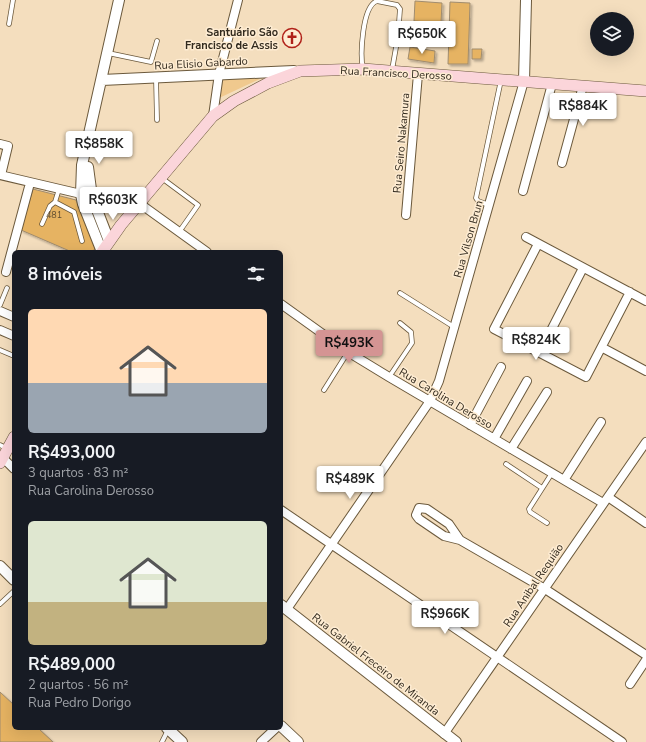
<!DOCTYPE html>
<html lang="pt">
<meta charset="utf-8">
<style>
:root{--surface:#171b24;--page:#242831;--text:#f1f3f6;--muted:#9ea1a6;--accent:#d49493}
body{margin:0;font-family:"Nunito Sans",sans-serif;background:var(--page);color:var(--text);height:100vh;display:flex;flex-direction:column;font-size:15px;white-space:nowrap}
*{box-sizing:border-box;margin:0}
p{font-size:13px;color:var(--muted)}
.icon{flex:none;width:22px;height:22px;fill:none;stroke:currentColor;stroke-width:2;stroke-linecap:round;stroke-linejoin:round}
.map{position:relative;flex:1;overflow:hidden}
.side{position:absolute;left:12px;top:250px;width:271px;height:480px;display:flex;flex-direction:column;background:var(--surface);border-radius:6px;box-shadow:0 4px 16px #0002}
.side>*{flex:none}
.fabs{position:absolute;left:590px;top:12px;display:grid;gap:8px}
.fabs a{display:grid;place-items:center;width:44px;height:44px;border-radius:50%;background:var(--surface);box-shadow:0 4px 16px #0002;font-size:20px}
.price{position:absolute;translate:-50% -34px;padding:0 9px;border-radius:4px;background:#fff;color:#222;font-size:13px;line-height:26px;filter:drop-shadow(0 1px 2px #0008)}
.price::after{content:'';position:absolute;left:50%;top:24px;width:12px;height:9px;margin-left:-6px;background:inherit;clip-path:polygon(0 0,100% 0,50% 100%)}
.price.current{background:var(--accent);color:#111}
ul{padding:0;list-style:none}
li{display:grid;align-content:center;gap:8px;height:212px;padding:0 16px}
li span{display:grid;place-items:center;height:124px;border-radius:6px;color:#555}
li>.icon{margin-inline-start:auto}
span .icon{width:72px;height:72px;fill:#fffc;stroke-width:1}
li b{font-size:17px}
h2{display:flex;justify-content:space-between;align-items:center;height:48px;padding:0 16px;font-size:17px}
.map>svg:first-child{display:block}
</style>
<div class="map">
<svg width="646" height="742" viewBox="0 0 646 742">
<defs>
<filter id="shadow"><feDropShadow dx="2" dy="2" stdDeviation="1" flood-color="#0004"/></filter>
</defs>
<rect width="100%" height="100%" fill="#f4debe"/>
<path fill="#f0c98e" d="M 221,79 L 260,79 L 217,99 Z"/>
<path fill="#e6b362" stroke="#a08c6e" filter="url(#shadow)" d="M 415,1 L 442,3 L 441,23 L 414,21 Z
M 450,2 L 470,3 L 468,64 L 448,64 Z
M 410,47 L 435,51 L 434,63 L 408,59 Z
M 472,49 L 482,49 L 481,59 L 472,59 Z
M 33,189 L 76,200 L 95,248 L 93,252 L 72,252 L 21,230 Z
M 0,692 L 14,705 L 14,728 L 38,728 L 53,742 L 0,742 Z"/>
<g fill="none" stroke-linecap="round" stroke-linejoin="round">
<g stroke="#6b593c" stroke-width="5.5">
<path id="service" d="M 9,24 L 13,0
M 108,53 L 151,62 L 157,41
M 363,69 C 360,55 362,6 377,1 L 397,5 L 400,9 L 398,36 L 392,70
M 156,78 L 157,120
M 163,179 L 198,205 L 179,232
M 59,189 L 55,202 L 74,212 L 82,241
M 489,205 L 478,201 L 476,198 L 501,80
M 42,224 L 50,206 L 55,202
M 400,293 L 454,327
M 0,305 L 7,288
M 0,350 L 14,356
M 389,377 L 412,343 L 411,332 L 400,323
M 324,390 L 348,352
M 0,445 L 8,449
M 506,464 L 542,488
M 547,523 L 530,512 L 529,509 L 552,473
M 0,604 L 14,591
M 162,742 L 168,730"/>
</g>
<g stroke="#6b593c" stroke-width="10">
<path id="minor" d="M 213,116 L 219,74 L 238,0
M 0,144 L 8,146 L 1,175
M 562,163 L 583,86
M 0,175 L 81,194 L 87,193
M 523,191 L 552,84
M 139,203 L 207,252
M 406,215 L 418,74
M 526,237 L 646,301
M 538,244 L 494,329 L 586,377 L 630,292
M 6,272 L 30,183
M 281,304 L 348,352 L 389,377 L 603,503
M 0,311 L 14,317
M 0,330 L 14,336
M 603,348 L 646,371
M 540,352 L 583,268
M 470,425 L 501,367
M 494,439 L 527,381
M 511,449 L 547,392
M 3,458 L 14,469
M 564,480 L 601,422
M 608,497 L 646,523
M 281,510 L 622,742
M 460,540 L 449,524 L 427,509 L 419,508 L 416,515 L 419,519 L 444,536 L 460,540 L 545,589 L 646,655
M 287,609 L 430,401 L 439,381 L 524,81
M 630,684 L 646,660
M 444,734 L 646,442
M 261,742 L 276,728"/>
</g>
<g stroke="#6b593c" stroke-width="12">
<path id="tertiary" d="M 102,80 L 294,71
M 524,81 L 526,0
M 88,167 L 92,197 L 109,241
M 102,252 L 83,204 L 81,194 L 82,165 L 119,0
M 0,566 L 14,580
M 281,605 L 456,742
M 281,726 L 298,742
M 167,728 L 182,742"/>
</g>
<g stroke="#6b593c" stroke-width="12">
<path id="secondary" d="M 102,252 L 121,225 L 213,116 L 234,101 L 268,83 L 300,71 L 363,69 L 646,91
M 0,463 L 14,437"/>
</g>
<use href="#service" stroke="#fff" stroke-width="4"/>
<use href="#minor" stroke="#fff" stroke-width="8"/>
<use href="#tertiary" stroke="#fff" stroke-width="10"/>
<use href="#secondary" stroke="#fbd5da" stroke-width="11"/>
</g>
<defs>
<g id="church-ring" transform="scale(1)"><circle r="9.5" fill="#feecd2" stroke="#b02119" stroke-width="1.5"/><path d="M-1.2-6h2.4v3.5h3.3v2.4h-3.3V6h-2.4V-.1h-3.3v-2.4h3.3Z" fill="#b02119"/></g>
</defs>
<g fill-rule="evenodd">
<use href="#church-ring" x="292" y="38"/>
</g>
<g text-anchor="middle" stroke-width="3" stroke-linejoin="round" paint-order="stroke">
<g font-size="9" fill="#5f4c2f">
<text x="54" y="218">481</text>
</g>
<g font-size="11" font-weight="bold" fill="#322a1e" stroke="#feecd2" text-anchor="end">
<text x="278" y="36">Santuário São<tspan x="278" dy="13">Francisco de Assis</tspan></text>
</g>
<g font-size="11" fill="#322a1e" stroke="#feecd2">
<text transform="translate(201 63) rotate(-3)" y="4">Rua Elisio Gabardo</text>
<text transform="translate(396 73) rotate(3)" y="4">Rua Francisco Derosso</text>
<text transform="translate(401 143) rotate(-85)" y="4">Rua Seiro Nakamura</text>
<text transform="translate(468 239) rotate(-74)" y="4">Rua Vilson Brun</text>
<text transform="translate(446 398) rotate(31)" y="4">Rua Carolina Derosso</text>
<text transform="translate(533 585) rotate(-56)" y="4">Rua Anibal Requião</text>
<text transform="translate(376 664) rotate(38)" y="4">Rua Gabriel Freceiro de Miranda</text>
</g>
</g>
</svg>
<div class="fabs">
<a><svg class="icon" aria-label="layers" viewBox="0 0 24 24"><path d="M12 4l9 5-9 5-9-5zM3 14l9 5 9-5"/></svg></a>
</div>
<b class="price" style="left:422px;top:55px">R$650K</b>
<b class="price" style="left:583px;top:127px">R$884K</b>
<b class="price" style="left:99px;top:165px">R$858K</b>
<b class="price" style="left:113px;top:221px">R$603K</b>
<b class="price" style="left:536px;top:361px">R$824K</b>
<b class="price current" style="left:349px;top:364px">R$493K</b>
<b class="price" style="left:350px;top:500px">R$489K</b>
<b class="price" style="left:445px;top:635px">R$966K</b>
<section class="side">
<h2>8 imóveis<svg class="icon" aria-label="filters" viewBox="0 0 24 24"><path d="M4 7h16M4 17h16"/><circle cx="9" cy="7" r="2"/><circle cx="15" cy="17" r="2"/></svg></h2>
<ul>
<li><span style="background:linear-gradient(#ffd9b3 60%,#9aa5b1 0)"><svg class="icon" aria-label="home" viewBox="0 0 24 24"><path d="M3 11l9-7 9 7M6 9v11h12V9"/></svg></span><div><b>R$493,000</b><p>3 quartos · 83 m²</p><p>Rua Carolina Derosso</p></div></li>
<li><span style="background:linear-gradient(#dfe7d0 65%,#c2b280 0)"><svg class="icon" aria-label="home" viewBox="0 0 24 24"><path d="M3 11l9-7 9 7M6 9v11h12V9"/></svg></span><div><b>R$489,000</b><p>2 quartos · 56 m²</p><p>Rua Pedro Dorigo</p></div></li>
</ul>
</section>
</div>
